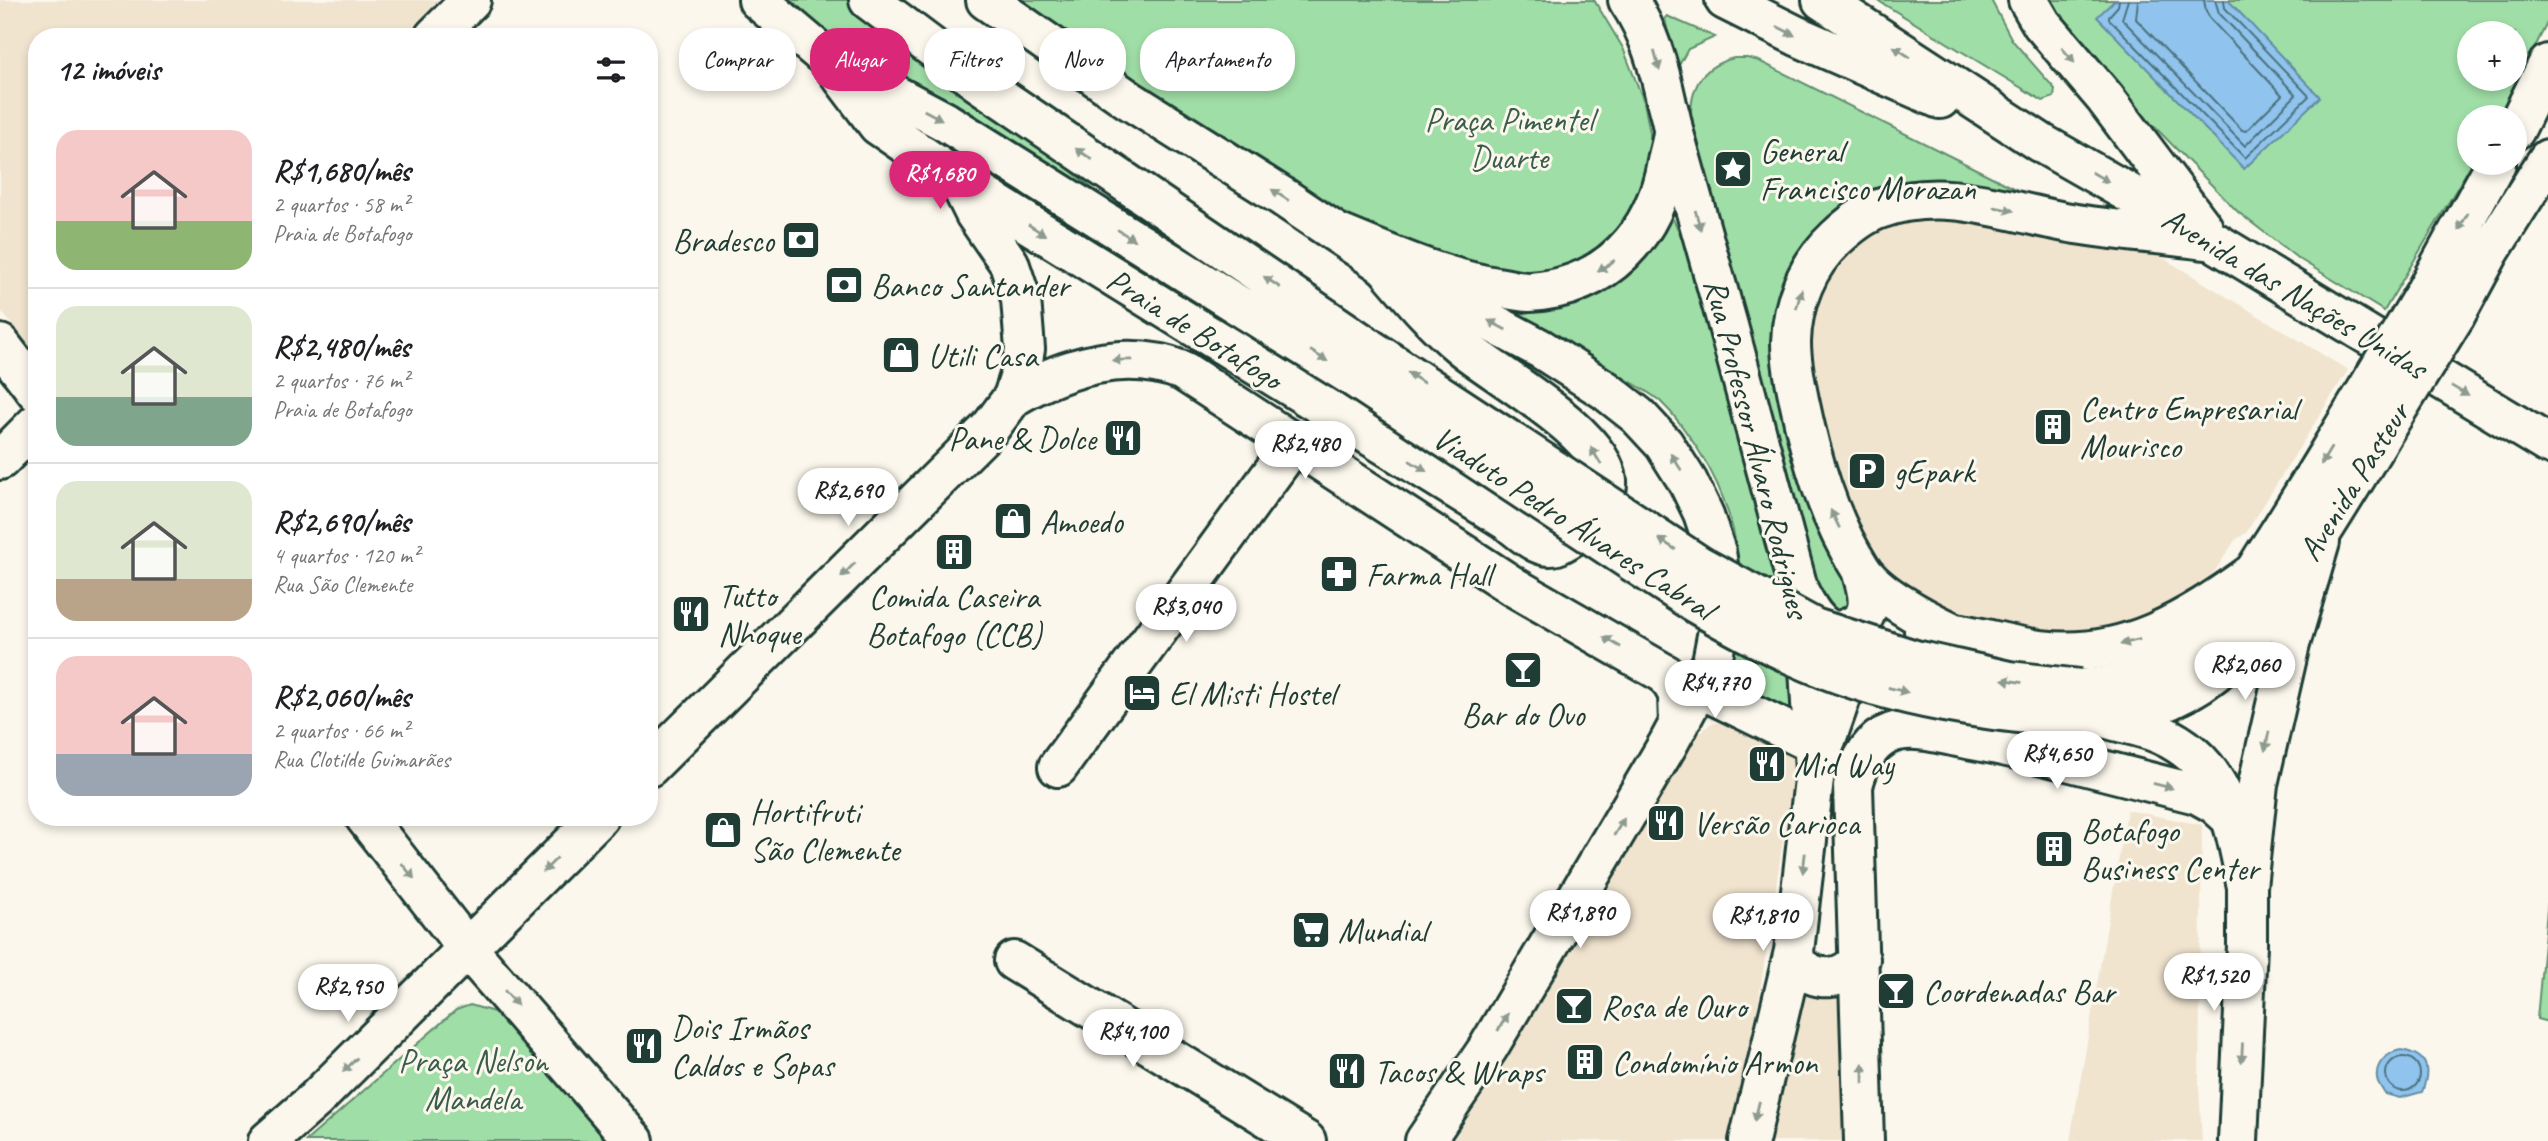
<!DOCTYPE html>
<html lang="pt">
<meta charset="utf-8">
<style>
:root{--surface:#fff;--page:#f2f2f2;--text:#202124;--muted:#757577;--line:#e0e0e0;--accent:#db2777}
body{margin:0;font-family:Caveat,sans-serif;background:var(--page);color:var(--text);height:100vh;display:flex;flex-direction:column;font-size:26px;white-space:nowrap}
*{box-sizing:border-box;margin:0}
p{font-size:23px;color:var(--muted)}
.icon{flex:none;width:38px;height:38px;fill:none;stroke:currentColor;stroke-width:2;stroke-linecap:round;stroke-linejoin:round}
.map{position:relative;flex:1;overflow:hidden}
.panel{position:absolute;left:28px;top:28px;width:630px;height:798px;display:flex;flex-direction:column;background:var(--surface);border-radius:28px;box-shadow:0 4px 10px #0003}
.panel>*{flex:none}
.guide{position:absolute;left:679px;top:28px;width:665px;height:63px;display:flex;gap:14px}
.buttons{position:absolute;left:2457px;top:21px;display:grid;gap:14px}
.buttons a{display:grid;place-items:center;width:70px;height:70px;border-radius:50%;background:var(--surface);box-shadow:0 4px 10px #0003;font-size:35px}
.price{position:absolute;translate:-50% -60px;padding:0 16px;border-radius:24px;background:#fff;color:#222;font-size:23px;line-height:46px;filter:drop-shadow(0 2px 4px #0008)}
.price::after{content:'';position:absolute;left:50%;top:42px;width:21px;height:16px;margin-left:-10px;background:inherit;clip-path:polygon(0 0,100% 0,50% 100%)}
.price.active{background:var(--accent);color:#fff}
ul{padding:0;list-style:none}
li{display:flex;align-items:center;gap:21px;height:175px;padding:0 28px}
li+li{border-top:2px solid var(--line)}
li span{display:grid;place-items:center;flex:none;width:196px;height:140px;border-radius:21px;color:#555}
li>.icon{margin-inline-start:auto}
span .icon{width:84px;height:84px;fill:#fffc;stroke-width:1}
li b{font-size:30px}
h2{display:flex;justify-content:space-between;align-items:center;height:84px;padding:0 28px;font-size:30px}
.tag{padding:0 24px;border-radius:28px;background:var(--surface);box-shadow:0 4px 10px #0003;font-size:24px;line-height:63px}
.tag.active{background:var(--accent);color:#fff}
.map>svg:first-child{display:block}
</style>
<div class="map">
<svg width="2548" height="1141" viewBox="0 0 2548 1141">
<rect width="100%" height="100%" fill="#fbf7ec"/>
<filter id="ink" filterUnits="userSpaceOnUse"><feTurbulence type="fractalNoise" baseFrequency=".0143" numOctaves="2"/><feDisplacementMap in="SourceGraphic" scale="14" xChannelSelector="R" yChannelSelector="G"/><feConvolveMatrix kernelMatrix="1 2 1 2 8 2 1 2 1" color-interpolation-filters="sRGB"/></filter>
<g filter="url(#ink)">
<path fill="#f0e4cf" d="M 0,0 L 440,0 L 403,37 L 37,37 L 37,358 L 0,309 Z
M 1955,208 L 2163,258 L 2348,370 L 2246,533 L 2235,540 L 2215,571 L 2190,597 L 2095,638 L 1997,628 L 1930,604 L 1891,575 L 1853,522 L 1807,384 L 1812,296 L 1858,235 Z
M 1726,722 L 1792,753 L 1795,761 L 1755,1024 L 1730,1141 L 1452,1141 L 1494,1078 L 1698,735 L 1710,724 Z
M 2127,810 L 2202,825 L 2199,1086 L 2202,1141 L 2070,1141 Z
M 1799,984 L 1845,985 L 1851,1141 L 1760,1141 Z"/>
<path fill="#a0dea7" stroke="#608e6e" stroke-width="2" fill-rule="evenodd" d="M 787,0 L 847,0 L 903,47 L 1053,156 L 1126,216 L 890,84 Z
M 1007,0 L 1594,0 L 1623,48 L 1644,102 L 1650,133 L 1650,158 L 1646,182 L 1627,224 L 1578,265 L 1522,277 L 1381,240 Z
M 1877,0 L 1991,0 L 2012,40 L 2055,89 L 2054,97 L 2043,101 Z
M 2037,0 L 2548,0 L 2548,21 L 2500,117 L 2469,117 L 2469,163 L 2472,163 L 2384,311 L 2296,257 L 2238,212 L 2057,27 ZM 2469,33 L 2515,33 L 2515,79 L 2469,79 Z
M 1667,16 L 1715,37 L 1688,49 L 1678,67 L 1674,66 L 1665,18 Z
M 1734,58 L 1747,58 L 1759,61 L 2018,190 L 1943,183 L 1792,273 L 1855,586 L 1842,620 L 1813,594 L 1691,126 C 1689,93 1697,67 1734,58 Z
M 1669,217 L 1673,219 L 1694,263 L 1782,596 L 1788,633 L 1794,719 L 1725,692 C 1748,606 1748,527 1699,451 C 1687,433 1676,416 1660,401 C 1645,389 1627,380 1610,370 C 1576,349 1540,328 1505,308 Z
M 2548,899 L 2548,1022 L 2537,1019 Z
M 470,1005 L 501,1014 L 609,1141 L 306,1141 L 456,1010 Z"/>
<path fill="#90c3ed" stroke="#638da3" stroke-width="2" d="M 2115,0 L 2228,0 L 2320,97 L 2244,169 L 2097,17 Z
M 2401,1050 C 2428,1055 2431,1068 2422,1092 L 2400,1098 L 2385,1094 C 2383,1090 2377,1083 2377,1078 C 2375,1063 2388,1052 2401,1050 Z"/>
<g fill="none" stroke-linecap="round" stroke-linejoin="round">
<path stroke="#4c737e" stroke-width="2" d="M 2119,0 L 2118,6 L 2109,16 L 2109,19 L 2245,158 L 2309,96 L 2225,8 L 2224,0
M 2128,0 L 2122,19 L 2245,146 L 2296,95 L 2219,13 L 2215,0
M 2138,0 L 2136,19 L 2242,130 L 2246,131 L 2282,95 L 2211,20 L 2206,11 L 2204,0
M2386 1074a17 17 0 1 1 34 0a17 17 0 1 1-34 0Z"/>
<g stroke="#1f3d34" stroke-width="44">
<path id="minor" d="M 434,37 L 471,0
M 1673,130 L 1728,326 L 1799,592 L 1808,651 L 1815,771 L 1794,951 L 1749,1141
M 958,180 L 1506,520 C 1521,531 1542,554 1561,543 C 1576,535 1588,525 1597,511 C 1602,503 1608,492 1607,481 C 1603,433 1497,376 1461,346 C 1433,323 1410,295 1387,268
M 1013,397 C 1064,367 1126,348 1183,371 L 1514,587 L 1667,675 L 1678,694 L 1679,725
M 0,460 L 37,423
M 1699,688 L 1812,743
M 1058,767 L 1295,442
M 466,947 L 634,1141
M 1794,951 L 1796,964 C 1818,983 1842,982 1860,959
M 1014,961 L 1306,1141
M 1864,1141 L 1853,786 C 1859,761 1871,737 1898,731 C 1919,727 1941,734 1962,738 C 2041,752 2119,775 2197,794 L 2215,804 L 2233,820
M 2238,1141 L 2247,945 L 2247,887 L 2258,784 L 2290,644 L 2320,542"/>
</g>
<g stroke="#1f3d34" stroke-width="44">
<path id="major" d="M 758,0 L 829,60 L 944,121 L 1353,377
M 869,0 L 978,82 L 1369,348
M 986,0 L 1129,100 L 1283,197 L 1384,265 L 1541,349 L 1605,390 L 1638,416 L 1664,444 L 1688,482 L 1703,513 L 1716,552 L 1721,584 L 1720,620 L 1712,662 L 1668,744 L 1488,1048 L 1425,1141
M 2515,130 L 2548,64
M 2423,296 L 2496,163
M 2455,316 L 2490,251 L 2548,159
M 0,344 L 37,392
M 2080,689 C 2132,686 2186,663 2220,623 C 2240,600 2253,572 2270,547 C 2302,498 2331,448 2362,398
M 2086,719 C 2131,718 2179,701 2214,673 C 2243,650 2264,618 2285,588 C 2324,532 2358,474 2393,416
M 2108,719 C 2125,724 2144,727 2160,734 C 2226,763 2234,824 2247,887
M 649,767 L 990,428 L 1013,397 L 1021,372 L 1025,349 L 1021,299 L 1009,263 L 975,214 L 958,180 L 878,125 L 829,60
M 365,817 L 466,947
M 268,1141 L 315,1100 L 599,817"/>
</g>
<g stroke="#1f3d34" stroke-width="44">
<path id="highway" d="M 1725,0 L 1797,36 L 1940,99
M 1822,0 L 2041,143 L 2213,241 L 2548,444
M 2028,0 L 2042,24 L 2105,98 L 2203,228
M 1337,233 C 1391,255 1445,280 1503,288 C 1512,290 1521,292 1529,292 C 1606,288 1655,235 1667,161 C 1669,151 1673,140 1673,130 C 1672,121 1669,112 1667,104 C 1659,67 1649,31 1628,0
M 1799,592 C 1807,605 1813,620 1827,628 C 1834,632 1841,631 1848,628 C 1876,618 1868,592 1861,570
M 1924,631 C 1964,630 2001,645 2041,650 C 2125,660 2188,620 2253,573
M 1950,631 C 1924,619 1875,593 1860,568 C 1828,518 1811,458 1799,400 C 1795,381 1791,362 1791,342 C 1792,303 1807,265 1836,238 C 1849,226 1862,215 1879,209 C 1946,185 2010,213 2076,224 C 2122,231 2168,235 2213,241
M 1815,771 L 1850,672 L 1858,660 L 1868,651"/>
</g>
<use href="#minor" stroke="#fbf7ec" stroke-width="38"/>
<use href="#major" stroke="#fbf7ec" stroke-width="38"/>
<use href="#highway" stroke="#fbf7ec" stroke-width="38"/>
<g stroke="#1f3d34" stroke-width="44" stroke-linecap="butt">
<path id="major-bridge" d="M 1369,348 L 1700,566 L 1814,628 L 1915,660 L 2009,681 L 2080,689
M 1353,377 L 1695,603 C 1732,625 1769,645 1809,662 C 1895,699 1993,713 2086,719
M 2362,398 L 2423,296
M 2393,416 L 2455,316"/>
</g>
<use href="#major-bridge" stroke="#fbf7ec" stroke-width="38"/>
</g>
<defs><path id="oneway-solid" d="M-6-.8H1V-3.2L6.5 0L1 3.2V.8H-6Z" transform="scale(1.75)"/></defs>
<g fill="#8d9a90">
<use href="#oneway-solid" transform="translate(1786 31) rotate(27)"/>
<use href="#oneway-solid" transform="translate(1902 52) rotate(-147)"/>
<use href="#oneway-solid" transform="translate(2068 55) rotate(50)"/>
<use href="#oneway-solid" transform="translate(1657 61) rotate(75)"/>
<use href="#oneway-solid" transform="translate(933 115) rotate(28)"/>
<use href="#oneway-solid" transform="translate(1084 154) rotate(-146)"/>
<use href="#oneway-solid" transform="translate(2100 177) rotate(30)"/>
<use href="#oneway-solid" transform="translate(1280 195) rotate(-147)"/>
<use href="#oneway-solid" transform="translate(2004 209) rotate(12)"/>
<use href="#oneway-solid" transform="translate(1698 220) rotate(74)"/>
<use href="#oneway-solid" transform="translate(2463 222) rotate(119)"/>
<use href="#oneway-solid" transform="translate(1037 230) rotate(32)"/>
<use href="#oneway-solid" transform="translate(1126 235) rotate(32)"/>
<use href="#oneway-solid" transform="translate(1606 266) rotate(147)"/>
<use href="#oneway-solid" transform="translate(1272 282) rotate(-146)"/>
<use href="#oneway-solid" transform="translate(1799 299) rotate(-75)"/>
<use href="#oneway-solid" transform="translate(1497 325) rotate(-152)"/>
<use href="#oneway-solid" transform="translate(1319 356) rotate(32)"/>
<use href="#oneway-solid" transform="translate(1122 360) rotate(179)"/>
<use href="#oneway-solid" transform="translate(1416 378) rotate(-147)"/>
<use href="#oneway-solid" transform="translate(2460 391) rotate(31)"/>
<use href="#oneway-solid" transform="translate(1596 456) rotate(-121)"/>
<use href="#oneway-solid" transform="translate(2326 456) rotate(121)"/>
<use href="#oneway-solid" transform="translate(1676 462) rotate(-123)"/>
<use href="#oneway-solid" transform="translate(1418 466) rotate(32)"/>
<use href="#oneway-solid" transform="translate(1835 519) rotate(-116)"/>
<use href="#oneway-solid" transform="translate(1667 544) rotate(-147)"/>
<use href="#oneway-solid" transform="translate(848 570) rotate(135)"/>
<use href="#oneway-solid" transform="translate(1612 642) rotate(-150)"/>
<use href="#oneway-solid" transform="translate(2130 642) rotate(165)"/>
<use href="#oneway-solid" transform="translate(2012 681) rotate(-171)"/>
<use href="#oneway-solid" transform="translate(1898 690) rotate(14)"/>
<use href="#oneway-solid" transform="translate(2267 741) rotate(102)"/>
<use href="#oneway-solid" transform="translate(2163 786) rotate(14)"/>
<use href="#oneway-solid" transform="translate(1619 827) rotate(-59)"/>
<use href="#oneway-solid" transform="translate(1804 863) rotate(97)"/>
<use href="#oneway-solid" transform="translate(550 865) rotate(135)"/>
<use href="#oneway-solid" transform="translate(408 871) rotate(51)"/>
<use href="#oneway-solid" transform="translate(511 998) rotate(49)"/>
<use href="#oneway-solid" transform="translate(1503 1022) rotate(-59)"/>
<use href="#oneway-solid" transform="translate(2242 1053) rotate(93)"/>
<use href="#oneway-solid" transform="translate(350 1065) rotate(135)"/>
<use href="#oneway-solid" transform="translate(1863 1073) rotate(-91)"/>
<use href="#oneway-solid" transform="translate(1757 1111) rotate(104)"/>
</g>
</g>
<defs>
<g id="sight-square" transform="scale(2.0125)"><rect x="-9" y="-9" width="18" height="18" rx="4" fill="#1f3d34" stroke="#fbf7ec"/><path d="M0-6L1.8-2.2L6-1.7L2.9 1.2L3.7 5.4L0 3.3L-3.7 5.4L-2.9 1.2L-6-1.7L-1.8-2.2Z" fill="#fff"/></g>
<g id="bank-square" transform="scale(2.0125)"><rect x="-9" y="-9" width="18" height="18" rx="4" fill="#1f3d34" stroke="#fbf7ec"/><path d="M-6-4H6V4H-6ZM0-2.3a2.3 2.3 0 1 0 0 4.6a2.3 2.3 0 1 0 0-4.6Z" fill="#fff"/></g>
<g id="shop-square" transform="scale(2.0125)"><rect x="-9" y="-9" width="18" height="18" rx="4" fill="#1f3d34" stroke="#fbf7ec"/><path d="M-5-2.5h2.3a2.7 3.5 0 0 1 5.4 0H5L5.5 6h-11ZM-1.5-2.5h3a1.5 2.3 0 0 0-3 0Z" fill="#fff"/></g>
<g id="building-square" transform="scale(2.0125)"><rect x="-9" y="-9" width="18" height="18" rx="4" fill="#1f3d34" stroke="#fbf7ec"/><path d="M-4-6H4V6H1V3H-1V6H-4ZM-2.5-4.3h1.7v1.8h-1.7ZM.8-4.3h1.7v1.8H.8ZM-2.5-1h1.7V.8h-1.7ZM.8-1h1.7V.8H.8Z" fill="#fff"/></g>
<g id="restaurant-square" transform="scale(2.0125)"><rect x="-9" y="-9" width="18" height="18" rx="4" fill="#1f3d34" stroke="#fbf7ec"/><path d="M-5-6h1v4h1v-4h1v4h1v-4h1v5L-1.5 .5V6h-2V.5L-5-1ZM5-6V6H3V1.5H1.5Q1.5-4 5-6Z" fill="#fff"/></g>
<g id="parking-square" transform="scale(2.0125)"><rect x="-9" y="-9" width="18" height="18" rx="4" fill="#1f3d34" stroke="#fbf7ec"/><path d="M-3.5-5.5H1a3.5 3.5 0 0 1 0 7H-1V5.5H-3.5ZM-1-3.4V-.6H.8a1.4 1.4 0 0 0 0-2.8Z" fill="#fff"/></g>
<g id="pharmacy-square" transform="scale(2.0125)"><rect x="-9" y="-9" width="18" height="18" rx="4" fill="#1f3d34" stroke="#fbf7ec"/><path d="M-2-6h4v4h4v4h-4v4h-4v-4h-4v-4h4Z" fill="#fff"/></g>
<g id="bar-square" transform="scale(2.0125)"><rect x="-9" y="-9" width="18" height="18" rx="4" fill="#1f3d34" stroke="#fbf7ec"/><path d="M-6-5H6L.8 .8V4.5H3.5V6h-7V4.5H-.8V.8Z" fill="#fff"/></g>
<g id="hotel-square" transform="scale(2.0125)"><rect x="-9" y="-9" width="18" height="18" rx="4" fill="#1f3d34" stroke="#fbf7ec"/><path d="M-6-4.5h1.5V1H6V5H4.5V3h-9V5H-6ZM-4 0a1.8 1.8 0 1 1 3.6 0ZM.5 0V-2.5h3Q6-2.5 6 0Z" fill="#fff"/></g>
<g id="supermarket-square" transform="scale(2.0125)"><rect x="-9" y="-9" width="18" height="18" rx="4" fill="#1f3d34" stroke="#fbf7ec"/><path d="M-6-5.5h2.5l.6 2H6L4.5 2H-2.5L-4.4-4H-6ZM-1.5 3.2a1.3 1.3 0 1 0 .1 0ZM3 3.2a1.3 1.3 0 1 0 .1 0Z" fill="#fff"/></g>
</defs>
<g fill-rule="evenodd">
<use href="#sight-square" x="1733" y="169"/>
<use href="#bank-square" x="801" y="240"/>
<use href="#bank-square" x="844" y="285"/>
<use href="#shop-square" x="901" y="355"/>
<use href="#building-square" x="2053" y="427"/>
<use href="#restaurant-square" x="1123" y="438"/>
<use href="#parking-square" x="1867" y="471"/>
<use href="#shop-square" x="1013" y="521"/>
<use href="#building-square" x="954" y="552"/>
<use href="#pharmacy-square" x="1339" y="574"/>
<use href="#restaurant-square" x="691" y="614"/>
<use href="#bar-square" x="1523" y="670"/>
<use href="#hotel-square" x="1142" y="693"/>
<use href="#restaurant-square" x="1767" y="764"/>
<use href="#restaurant-square" x="1666" y="823"/>
<use href="#shop-square" x="723" y="830"/>
<use href="#building-square" x="2054" y="849"/>
<use href="#supermarket-square" x="1311" y="930"/>
<use href="#bar-square" x="1896" y="991"/>
<use href="#bar-square" x="1574" y="1006"/>
<use href="#restaurant-square" x="644" y="1046"/>
<use href="#building-square" x="1585" y="1062"/>
<use href="#restaurant-square" x="1347" y="1071"/>
</g>
<g text-anchor="middle" stroke-width="6" stroke-linejoin="round" paint-order="stroke">
<g font-size="33" fill="#395d4b" stroke="#fbf7ec">
<text x="1509" y="131">Praça Pimentel<tspan x="1509" dy="38">Duarte</tspan></text>
<text x="473" y="1072">Praça Nelson<tspan x="473" dy="38">Mandela</tspan></text>
</g>
<g font-size="33" fill="#1f3d34" stroke="#fbf7ec" text-anchor="start">
<text x="1760" y="162">General<tspan x="1760" dy="38">Francisco Morazan</tspan></text>
<text x="774" y="252" text-anchor="end">Bradesco</text>
<text x="871" y="297">Banco Santander</text>
<text x="928" y="367">Utili Casa</text>
<text x="2080" y="420">Centro Empresarial<tspan x="2080" dy="38">Mourisco</tspan></text>
<text x="1096" y="450" text-anchor="end">Pane &amp; Dolce</text>
<text x="1894" y="483">gEpark</text>
<text x="1040" y="533">Amoedo</text>
<text x="1366" y="586">Farma Hall</text>
<text x="718" y="607">Tutto<tspan x="718" dy="38">Nhoque</tspan></text>
<text x="954" y="608" text-anchor="middle">Comida Caseira<tspan x="954" dy="38">Botafogo (CCB)</tspan></text>
<text x="1169" y="705">El Misti Hostel</text>
<text x="1523" y="726" text-anchor="middle">Bar do Ovo</text>
<text x="1794" y="776">Mid Way</text>
<text x="750" y="823">Hortifruti<tspan x="750" dy="38">São Clemente</tspan></text>
<text x="1693" y="835">Versão Carioca</text>
<text x="2081" y="842">Botafogo<tspan x="2081" dy="38">Business Center</tspan></text>
<text x="1338" y="942">Mundial</text>
<text x="1923" y="1003">Coordenadas Bar</text>
<text x="1601" y="1018">Rosa de Ouro</text>
<text x="671" y="1039">Dois Irmãos<tspan x="671" dy="38">Caldos e Sopas</tspan></text>
<text x="1612" y="1074">Condomínio Armon</text>
<text x="1374" y="1083">Tacos &amp; Wraps</text>
</g>
<g font-size="33" fill="#1f3d34" stroke="#fbf7ec">
<text transform="translate(2295 292) rotate(31)" y="12">Avenida das Nações Unidas</text>
<text transform="translate(1195 328) rotate(32)" y="12">Praia de Botafogo</text>
<text transform="translate(1758 448) rotate(76)" y="12">Rua Professor Álvaro Rodrigues</text>
<text transform="translate(2353 481) rotate(-58)" y="12">Avenida Pasteur</text>
<text transform="translate(1574 522) rotate(33)" y="12">Viaduto Pedro Álvares Cabral</text>
</g>
</g>
</svg>
<div class="buttons">
<a>+</a>
<a>−</a>
</div>
<b class="price active" style="left:940px;top:211px">R$1,680</b>
<b class="price" style="left:1305px;top:481px">R$2,480</b>
<b class="price" style="left:848px;top:528px">R$2,690</b>
<b class="price" style="left:1186px;top:644px">R$3,040</b>
<b class="price" style="left:2245px;top:702px">R$2,060</b>
<b class="price" style="left:1715px;top:720px">R$4,770</b>
<b class="price" style="left:2057px;top:791px">R$4,650</b>
<b class="price" style="left:1580px;top:950px">R$1,890</b>
<b class="price" style="left:1763px;top:953px">R$1,810</b>
<b class="price" style="left:2214px;top:1013px">R$1,520</b>
<b class="price" style="left:348px;top:1024px">R$2,950</b>
<b class="price" style="left:1133px;top:1069px">R$4,100</b>
<div class="guide">
<a class="tag">Comprar</a>
<a class="tag active">Alugar</a>
<a class="tag">Filtros</a>
<a class="tag">Novo</a>
<a class="tag">Apartamento</a>
</div>
<section class="panel">
<h2>12 imóveis<svg class="icon" aria-label="filters" viewBox="0 0 24 24"><path d="M4 7h16M4 17h16"/><circle cx="9" cy="7" r="2"/><circle cx="15" cy="17" r="2"/></svg></h2>
<ul>
<li><span style="background:linear-gradient(#f6c9c9 65%,#8fb573 0)"><svg class="icon" aria-label="home" viewBox="0 0 24 24"><path d="M3 11l9-7 9 7M6 9v11h12V9"/></svg></span><div><b>R$1,680/mês</b><p>2 quartos · 58 m²</p><p>Praia de Botafogo</p></div></li>
<li><span style="background:linear-gradient(#dfe7d0 65%,#7fa58c 0)"><svg class="icon" aria-label="home" viewBox="0 0 24 24"><path d="M3 11l9-7 9 7M6 9v11h12V9"/></svg></span><div><b>R$2,480/mês</b><p>2 quartos · 76 m²</p><p>Praia de Botafogo</p></div></li>
<li><span style="background:linear-gradient(#dfe7d0 70%,#b9a48a 0)"><svg class="icon" aria-label="home" viewBox="0 0 24 24"><path d="M3 11l9-7 9 7M6 9v11h12V9"/></svg></span><div><b>R$2,690/mês</b><p>4 quartos · 120 m²</p><p>Rua São Clemente</p></div></li>
<li><span style="background:linear-gradient(#f6c9c9 70%,#9aa5b1 0)"><svg class="icon" aria-label="home" viewBox="0 0 24 24"><path d="M3 11l9-7 9 7M6 9v11h12V9"/></svg></span><div><b>R$2,060/mês</b><p>2 quartos · 66 m²</p><p>Rua Clotilde Guimarães</p></div></li>
</ul>
</section>
</div>
